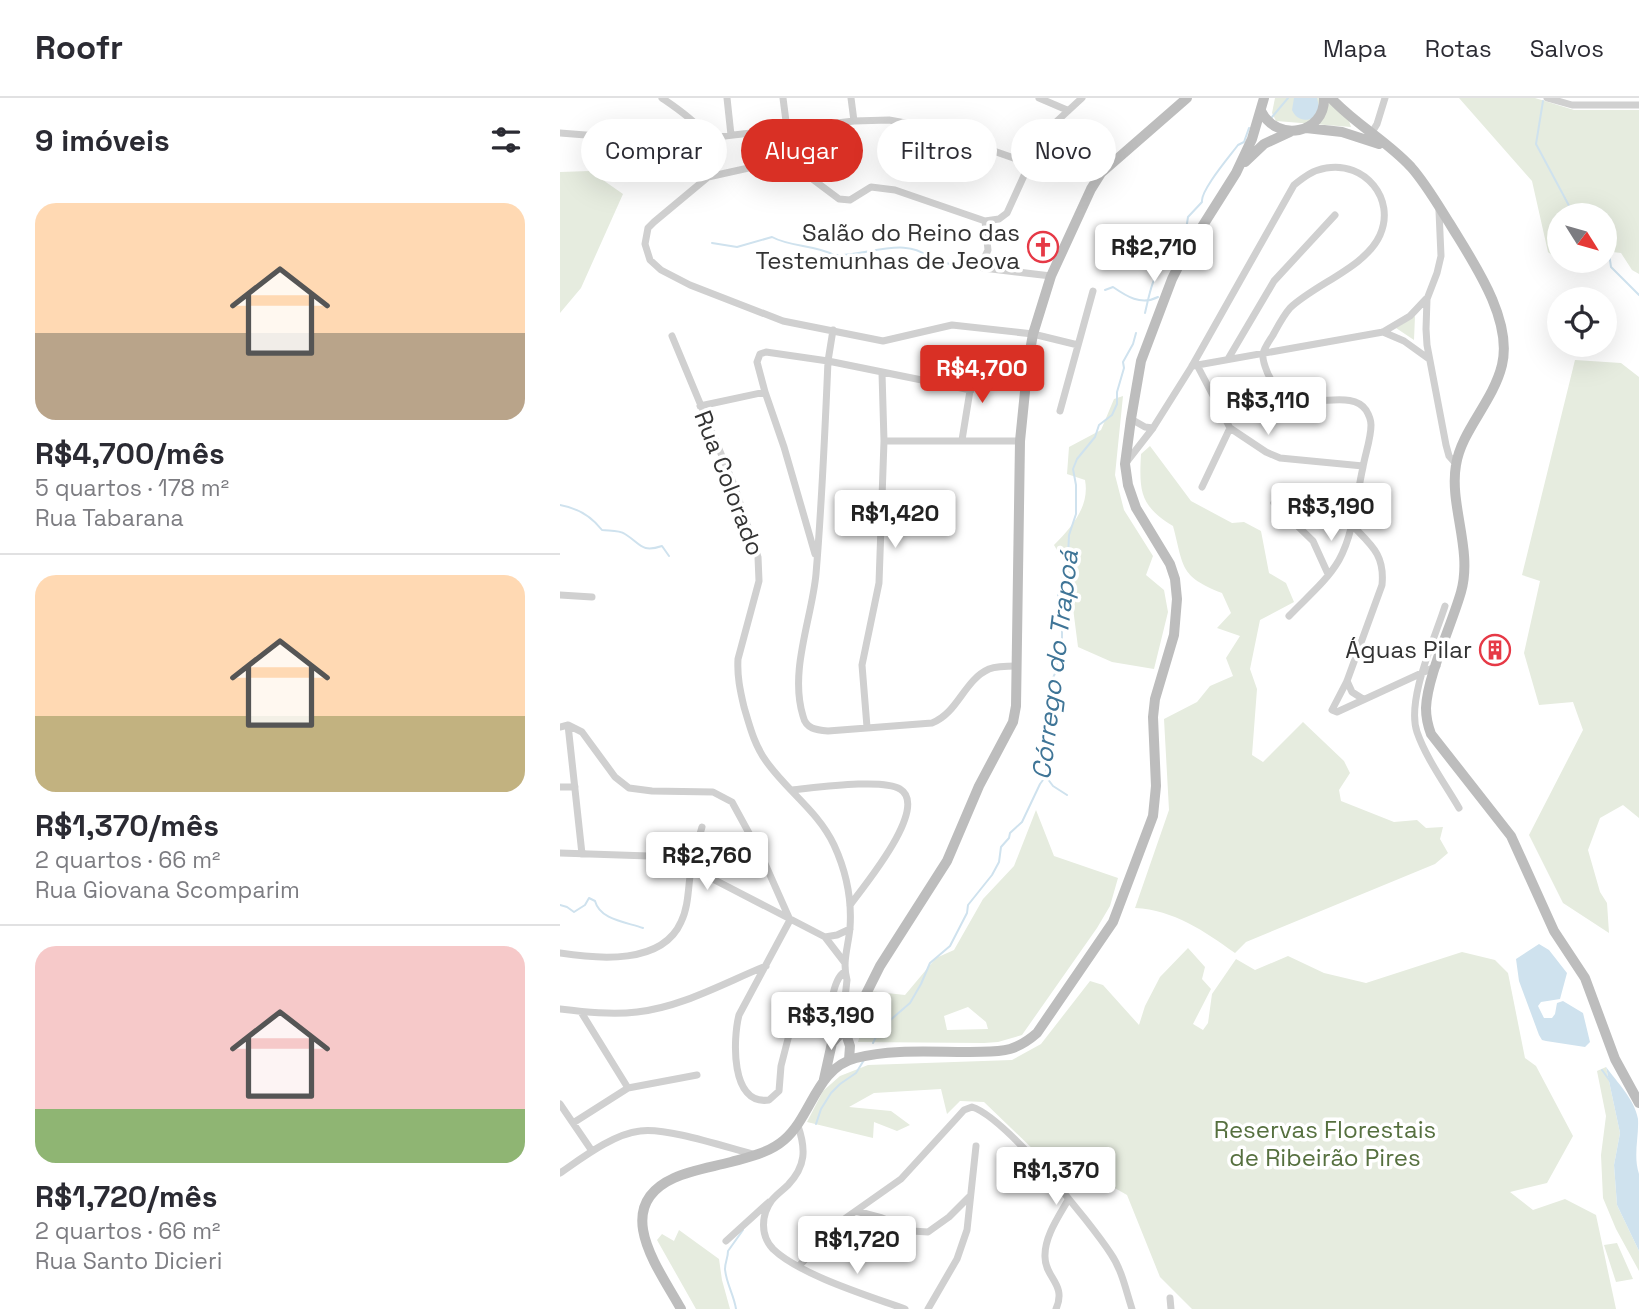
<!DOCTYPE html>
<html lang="pt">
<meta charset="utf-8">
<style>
:root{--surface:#fff;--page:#f7f7f7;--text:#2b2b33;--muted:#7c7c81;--line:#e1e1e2;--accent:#d93025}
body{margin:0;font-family:"Space Grotesk",sans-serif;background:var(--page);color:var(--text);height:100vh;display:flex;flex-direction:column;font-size:26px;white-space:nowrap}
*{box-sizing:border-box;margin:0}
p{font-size:23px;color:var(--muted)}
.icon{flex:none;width:38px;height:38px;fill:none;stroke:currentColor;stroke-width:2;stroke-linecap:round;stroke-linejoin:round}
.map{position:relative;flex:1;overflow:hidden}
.details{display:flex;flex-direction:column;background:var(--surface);width:560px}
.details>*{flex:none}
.hud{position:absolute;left:21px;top:21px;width:665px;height:63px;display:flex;gap:14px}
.needle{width:46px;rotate:127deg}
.buttons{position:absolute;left:987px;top:105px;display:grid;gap:14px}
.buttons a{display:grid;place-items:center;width:70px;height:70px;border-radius:50%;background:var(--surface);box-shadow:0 7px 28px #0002;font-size:35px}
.price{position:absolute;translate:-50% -60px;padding:0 16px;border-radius:7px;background:#fff;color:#222;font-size:23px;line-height:46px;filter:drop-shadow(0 2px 4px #0008)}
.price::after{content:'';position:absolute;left:50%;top:42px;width:21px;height:16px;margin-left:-10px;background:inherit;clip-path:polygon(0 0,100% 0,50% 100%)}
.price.selected{background:var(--accent);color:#fff}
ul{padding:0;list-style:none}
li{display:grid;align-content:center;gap:14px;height:371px;padding:0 35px}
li+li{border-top:2px solid var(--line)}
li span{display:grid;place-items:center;height:217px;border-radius:21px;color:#555}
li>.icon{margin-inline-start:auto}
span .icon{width:126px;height:126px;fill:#fffc;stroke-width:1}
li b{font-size:30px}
h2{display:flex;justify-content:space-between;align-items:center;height:84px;padding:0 35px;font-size:30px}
.tag{padding:0 24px;border-radius:32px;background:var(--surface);box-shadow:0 7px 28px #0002;font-size:24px;line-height:63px}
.tag.selected{background:var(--accent);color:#fff}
header{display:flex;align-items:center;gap:42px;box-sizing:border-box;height:98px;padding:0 35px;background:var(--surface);border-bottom:2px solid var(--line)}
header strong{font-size:33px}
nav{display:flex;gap:38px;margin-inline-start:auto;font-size:24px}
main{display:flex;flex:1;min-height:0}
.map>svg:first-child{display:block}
</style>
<header>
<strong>Roofr</strong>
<nav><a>Mapa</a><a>Rotas</a><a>Salvos</a></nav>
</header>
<main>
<section class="details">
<h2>9 imóveis<svg class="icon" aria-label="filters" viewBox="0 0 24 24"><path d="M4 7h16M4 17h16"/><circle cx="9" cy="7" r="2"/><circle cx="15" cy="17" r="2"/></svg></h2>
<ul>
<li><span style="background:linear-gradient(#ffd9b3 60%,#b9a48a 0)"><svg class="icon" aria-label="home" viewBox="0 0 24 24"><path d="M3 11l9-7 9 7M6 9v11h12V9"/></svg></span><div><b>R$4,700/mês</b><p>5 quartos · 178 m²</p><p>Rua Tabarana</p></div></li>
<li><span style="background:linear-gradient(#ffd9b3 65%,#c2b280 0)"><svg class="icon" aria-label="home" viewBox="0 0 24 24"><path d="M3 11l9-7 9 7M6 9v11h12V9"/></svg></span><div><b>R$1,370/mês</b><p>2 quartos · 66 m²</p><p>Rua Giovana Scomparim</p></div></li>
<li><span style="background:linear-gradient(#f6c9c9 75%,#8fb573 0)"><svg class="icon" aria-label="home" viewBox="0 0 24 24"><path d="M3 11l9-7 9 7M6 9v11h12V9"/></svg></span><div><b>R$1,720/mês</b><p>2 quartos · 66 m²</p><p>Rua Santo Dicieri</p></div></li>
</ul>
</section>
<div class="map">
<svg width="1079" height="1211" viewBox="0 0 1079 1211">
<rect width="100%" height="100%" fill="#fff"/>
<path fill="#e6ecdf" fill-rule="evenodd" d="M 715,0 L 767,0 L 789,23 L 791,29 L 716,23 L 712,15 Z
M 899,0 L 975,0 L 1014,12 L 1079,12 L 1079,176 L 1072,172 L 1061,155 L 1045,153 L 1045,117 L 999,117 L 999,163 L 1022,163 L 1020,166 L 1007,169 L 988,154 L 972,83 Z
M 30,73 L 63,96 L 21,190 L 0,215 L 0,74 Z
M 855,218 L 854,242 L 836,230 Z
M 1015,262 L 1061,265 L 1079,279 L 1079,720 L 1063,707 L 1040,720 L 1028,752 L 1040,794 L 1047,805 L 1049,835 L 1003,805 L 969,737 L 1023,632 L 1013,604 L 979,607 L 964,555 L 980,483 L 962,477 Z
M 563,298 L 555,377 L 564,412 L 593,458 L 586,477 L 604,492 L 608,514 L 594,571 L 552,564 L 518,549 L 508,471 L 494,447 C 512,429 530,408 525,382 L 507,376 L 509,349 L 541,332 L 554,301 Z
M 590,348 L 631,403 L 672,425 L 684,424 L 701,433 L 709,475 L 726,485 L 734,504 L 700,522 L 690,571 L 697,591 L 692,657 L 703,664 L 743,624 L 784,663 L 790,675 L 779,692 L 781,703 L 834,724 L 857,722 L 866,730 L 883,729 L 880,741 L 888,755 L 875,766 L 686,844 L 675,855 C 644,833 614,812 575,810 L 609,712 L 604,621 L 637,604 L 650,588 L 673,578 L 666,560 L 680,538 L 657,530 L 671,515 L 662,495 C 619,478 624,469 613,428 C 580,408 579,393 581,356 Z
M 476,712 L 494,758 L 558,780 L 550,808 L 537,830 L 462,937 L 438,944 L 424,945 L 298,944 L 304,923 L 299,915 L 309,893 L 345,897 L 376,860 L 394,852 L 423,801 L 454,768 ZM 408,909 L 426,924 L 428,931 L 387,932 L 384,918 Z
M 628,850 L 645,869 L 642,881 L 651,891 L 633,926 L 643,932 L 648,925 L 652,896 L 676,861 L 695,872 L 728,858 L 764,875 L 806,885 L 902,854 L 935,862 L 948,875 L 965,960 L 976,968 L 1013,1038 L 987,1085 L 950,1094 L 973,1112 L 1005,1101 L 1036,1117 L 1056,1211 L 632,1211 L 600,1179 L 567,1097 L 488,1052 L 478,1056 L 424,1004 L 400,1003 L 387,1016 L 381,991 L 314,995 L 289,1009 L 331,1013 L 350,1027 L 337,1033 L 314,1024 L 313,1040 L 247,1024 L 263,993 L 280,978 L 308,967 L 452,962 L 481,946 L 530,883 L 543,887 L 579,927 L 585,908 L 600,879 Z
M 1046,969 L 1060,1035 L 1054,1067 L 1057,1107 L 1079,1153 L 1079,1173 L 1056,1131 L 1043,1100 L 1041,1057 L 1046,1018 L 1037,973 Z
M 119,1132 L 159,1161 L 162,1182 L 170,1211 L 136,1211 L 97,1142 L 102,1136 L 114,1143 Z
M 1057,1145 L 1073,1181 L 1056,1184 L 1044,1147 Z"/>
<path fill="#cfe2ee" d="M 734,0 L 757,0 L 759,9 L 753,20 C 744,24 736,21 732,12 Z
M 979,846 L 989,852 L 1007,875 L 1000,901 L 981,904 L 978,908 L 984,920 L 992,920 L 995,916 L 997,905 L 1003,903 L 1023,915 L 1030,944 L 1025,949 L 986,943 L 982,942 L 979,937 L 959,883 L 956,861 Z
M 1046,969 C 1057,984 1075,1002 1078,1021 C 1079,1040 1073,1057 1079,1076 L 1079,1153 L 1057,1107 L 1054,1067 L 1060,1035 Z"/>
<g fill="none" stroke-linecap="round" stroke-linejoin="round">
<path stroke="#cfe2ee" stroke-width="2" d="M 983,3 L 976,46 L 1014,117
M 712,19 L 728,0
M 152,145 L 177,149 L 212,139 C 230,149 256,147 274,157 C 306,159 349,135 374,164 C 388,163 393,170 408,165
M 1045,146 L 1048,148 L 1051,169 L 1079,197
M 545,192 L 553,189 C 566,198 581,208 598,199
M 585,215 C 589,199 592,176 606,164 L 606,156 L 626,132 L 628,119 L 642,104 C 640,93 669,59 678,47 L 684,44 L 689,30
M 0,407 C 18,410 31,418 42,432 C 50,433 59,432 65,436 C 81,446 81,455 102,448 L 109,458
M 487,680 L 493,688 L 507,697
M 0,807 L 7,809 L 14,814 L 25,807 L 29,800 L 35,803 C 40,822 66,824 83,830
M 313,945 L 320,931 L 350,905 L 361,886 L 370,865 L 390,848 L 407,815 L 408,807 L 432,777 L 439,764 L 441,749 L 449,740 L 450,735 L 462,724 L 480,686 L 486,678 L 485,675 L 487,669 L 482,662 L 486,649 L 485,630 L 489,620 L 487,589 C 491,584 497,574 497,567 C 497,554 490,553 502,541 L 502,508 L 498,497 L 503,484 L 502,475 L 508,459 L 509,437 L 516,416 L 516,387 L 513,371 L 517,361 L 535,339 L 539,327 L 552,317 L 557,306 L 557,294 L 564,270 L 563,264 L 573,246 L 576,235
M 1042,972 L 1050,983
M 256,1026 L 261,1011 L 271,995 L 280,986 L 296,975 L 304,962
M 176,1211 C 174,1197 166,1185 165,1171 C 165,1164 168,1160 168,1153 L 183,1132"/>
<path stroke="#d0d0d0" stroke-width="7" d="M 102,0 C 127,17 169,44 148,79
M 167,0 L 171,37
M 223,0 L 227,31
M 291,0 L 294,23
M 479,0 L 507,12
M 987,0 L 1012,7 L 1079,7
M 0,35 L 51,39 L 156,39 L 294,23 L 329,22 L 362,28 L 468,65
M 486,36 L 541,75
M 811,36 L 817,26 L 825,0
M 231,65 L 242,55 L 251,28
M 879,113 L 881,158 L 877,175 L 867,201 L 866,231 L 867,247 L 886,347 L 889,358 L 896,366
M 425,123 L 335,92 L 311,89 L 290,102 L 279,101 L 231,65 L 202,67 L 148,79 L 94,124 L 88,130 L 85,146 L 90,162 L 101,172 L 130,187 L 223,223 L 323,243 L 392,227 L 473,236 L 518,247
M 425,123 L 439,121 L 447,115 L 477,49 L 496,24 L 522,0
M 425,123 L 428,152 L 422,165 L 423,170 L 491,178
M 273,232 L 268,263 C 265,334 262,405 256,476 C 252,520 229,573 243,618 C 246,631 256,632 268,633 L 372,625 C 398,615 404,582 429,571 C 437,568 447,568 457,568
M 823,234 L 844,243 L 869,261
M 112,238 L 174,387 L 198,459 L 199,483 L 178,561 C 177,578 180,592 184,609 C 190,629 194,646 206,663 C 227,693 258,713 274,747 C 286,773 292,802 290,830 C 288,850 282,864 287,882 L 281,935
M 668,261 L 714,183 L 775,117
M 637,267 L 670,330 L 706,354 L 720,360 L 803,368
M 632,268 L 823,234 L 850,218 L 866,201
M 140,308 L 205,294
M 500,313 L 533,193
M 571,321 L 585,329 L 593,330
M 402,342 L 414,268
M 324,343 L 460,343
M 565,366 L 593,330 L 632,268 L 734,87 C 744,79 753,72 766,70 C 805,63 836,101 820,137 C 806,169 755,186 730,210 C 723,218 718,228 713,237 C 710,242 704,250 703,256 C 702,262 706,271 708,276 C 732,326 787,285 806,312 C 809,317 811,323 811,327 C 811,341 805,356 803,369 C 796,400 794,435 779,462 C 767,483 746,500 729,518
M 642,389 L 670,330
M 714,405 L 753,443 L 768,476
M 791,426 C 811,447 825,456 822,487 L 787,583 L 772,612 L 777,614 L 877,568
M 255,456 L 224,349 L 205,294 L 197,264 L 200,256 L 206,254 L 268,263 L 411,292
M 0,497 L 32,499
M 885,508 C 875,540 846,602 857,634 C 866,660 885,686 899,710
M 787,583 L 792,594 L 803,601
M 8,627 L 22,756
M 0,629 L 8,627 L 22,634 L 55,679 L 69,690 L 92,693 L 153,694 L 172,704 L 202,759 L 230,822 L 179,917 C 173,940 170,1008 209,1002 L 219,993 L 221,968 L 230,933
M 307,629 L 302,567 L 319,485 L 324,343 L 322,275
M 0,689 L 15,689
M 232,692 C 254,690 323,680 340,691 C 370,709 304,788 290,807
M 0,755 L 89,758 L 118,763 L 265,839 L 285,865
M 265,839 L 277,837 L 290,831
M 0,855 C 38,861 102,867 121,824 C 129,808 128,788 131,771 C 134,757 138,743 142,729
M 0,911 C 25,914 52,917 77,914 C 122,909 164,885 206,868
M 21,914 L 68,990
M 272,945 C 268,929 270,886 283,875
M 0,1006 L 32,1053
M 13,1025 L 68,990 L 137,977
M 238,1028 C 246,1051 246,1068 228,1087 C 223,1092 217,1096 212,1102 C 201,1117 200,1137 213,1151 C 240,1177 309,1198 345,1211
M 0,1075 C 22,1060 53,1036 80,1033 C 107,1029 168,1050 196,1057
M 296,1113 L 322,1120 L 352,1133 L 368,1134 L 389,1119 L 409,1099
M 166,1143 L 209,1104
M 239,1168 L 280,1124 L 341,1081 L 395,1022 L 404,1012 L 412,1009 C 445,1019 530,1124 551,1156 C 562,1172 566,1193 572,1211
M 610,1200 L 611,1211
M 368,1211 L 397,1161 L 407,1132 L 416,1048
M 496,1211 C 507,1186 485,1180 485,1159 C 484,1139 499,1118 508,1102"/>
<path stroke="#bdbdbd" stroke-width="10" d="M 771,0 C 795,26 827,43 851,69 C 866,86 878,107 890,126 C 913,164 953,221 942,267 C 933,304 901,333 896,367 C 889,407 913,452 901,494 C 892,526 867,579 866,610 C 866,620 868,628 871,636 L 951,738 L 994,833 L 1025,880 L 1055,961 L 1079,1005
M 701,13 C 717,45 765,36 764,0
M 746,30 L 782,34 L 819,46
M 685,64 L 704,46 L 730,34
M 286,936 L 320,868 L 387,763 L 419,688 L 453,624 L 456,608 L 460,343 L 468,264 L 473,236 L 491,178 L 531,91 L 541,75 L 627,0
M 286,936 L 290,948 L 289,962
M 264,981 L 272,945 L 281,935 L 286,936
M 121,1211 C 99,1171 50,1109 114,1080 C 131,1072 152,1069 171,1064 C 189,1059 209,1055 224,1042 C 252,1018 256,970 296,960 C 331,951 371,954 407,954 C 421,953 436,955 450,951 C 460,948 469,942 477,935 L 553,824 L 593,718 L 596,688 L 593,619 L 595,601 L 614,537 L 617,501 L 615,481 L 610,466 L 576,410 L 568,387 L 565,366 L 571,321 L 581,263 L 612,181 L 623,159 L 676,75 L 692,41 L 704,0"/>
</g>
<defs>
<g id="church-ring" transform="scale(1.575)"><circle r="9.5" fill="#fff" stroke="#e63946" stroke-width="1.5"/><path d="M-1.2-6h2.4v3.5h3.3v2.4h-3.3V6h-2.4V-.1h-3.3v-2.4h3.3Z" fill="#e63946"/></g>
<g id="building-ring" transform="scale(1.575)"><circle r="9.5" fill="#fff" stroke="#e63946" stroke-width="1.5"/><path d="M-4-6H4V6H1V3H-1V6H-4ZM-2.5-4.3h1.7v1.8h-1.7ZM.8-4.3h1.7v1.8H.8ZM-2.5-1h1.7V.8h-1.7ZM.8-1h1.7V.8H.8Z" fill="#e63946"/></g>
</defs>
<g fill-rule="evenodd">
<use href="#church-ring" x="483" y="149"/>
<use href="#building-ring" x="935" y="552"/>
</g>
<g text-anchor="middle" stroke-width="7" stroke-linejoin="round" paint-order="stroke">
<g font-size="24" fill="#333" stroke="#fff" text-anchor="end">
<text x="460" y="143">Salão do Reino das<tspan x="460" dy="28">Testemunhas de Jeova</tspan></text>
<text x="912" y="560">Águas Pilar</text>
</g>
<g font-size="24" fill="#333" stroke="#fff">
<text transform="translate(169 385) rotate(69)" y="8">Rua Colorado</text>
</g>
<g font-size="24" fill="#56703f" stroke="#fff">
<text x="765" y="1040">Reservas Florestais<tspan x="765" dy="28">de Ribeirão Pires</tspan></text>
</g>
<g font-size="26" font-style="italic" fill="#3f7597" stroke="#fff">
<text transform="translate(495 567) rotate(-83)" y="9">Córrego do Trapoá</text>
</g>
</g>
</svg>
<div class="buttons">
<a><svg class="needle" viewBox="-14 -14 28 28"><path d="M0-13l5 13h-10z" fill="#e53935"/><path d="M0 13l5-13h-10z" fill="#7c7c81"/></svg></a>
<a><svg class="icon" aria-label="locate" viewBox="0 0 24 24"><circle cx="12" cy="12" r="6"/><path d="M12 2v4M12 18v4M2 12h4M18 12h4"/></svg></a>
</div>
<b class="price" style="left:594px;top:186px">R$2,710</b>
<b class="price selected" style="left:422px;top:307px">R$4,700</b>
<b class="price" style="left:708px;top:339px">R$3,110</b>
<b class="price" style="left:771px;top:445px">R$3,190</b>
<b class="price" style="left:335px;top:452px">R$1,420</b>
<b class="price" style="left:147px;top:794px">R$2,760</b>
<b class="price" style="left:271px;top:954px">R$3,190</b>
<b class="price" style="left:496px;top:1109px">R$1,370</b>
<b class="price" style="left:297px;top:1178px">R$1,720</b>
<div class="hud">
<a class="tag">Comprar</a>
<a class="tag selected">Alugar</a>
<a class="tag">Filtros</a>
<a class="tag">Novo</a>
</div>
</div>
</main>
